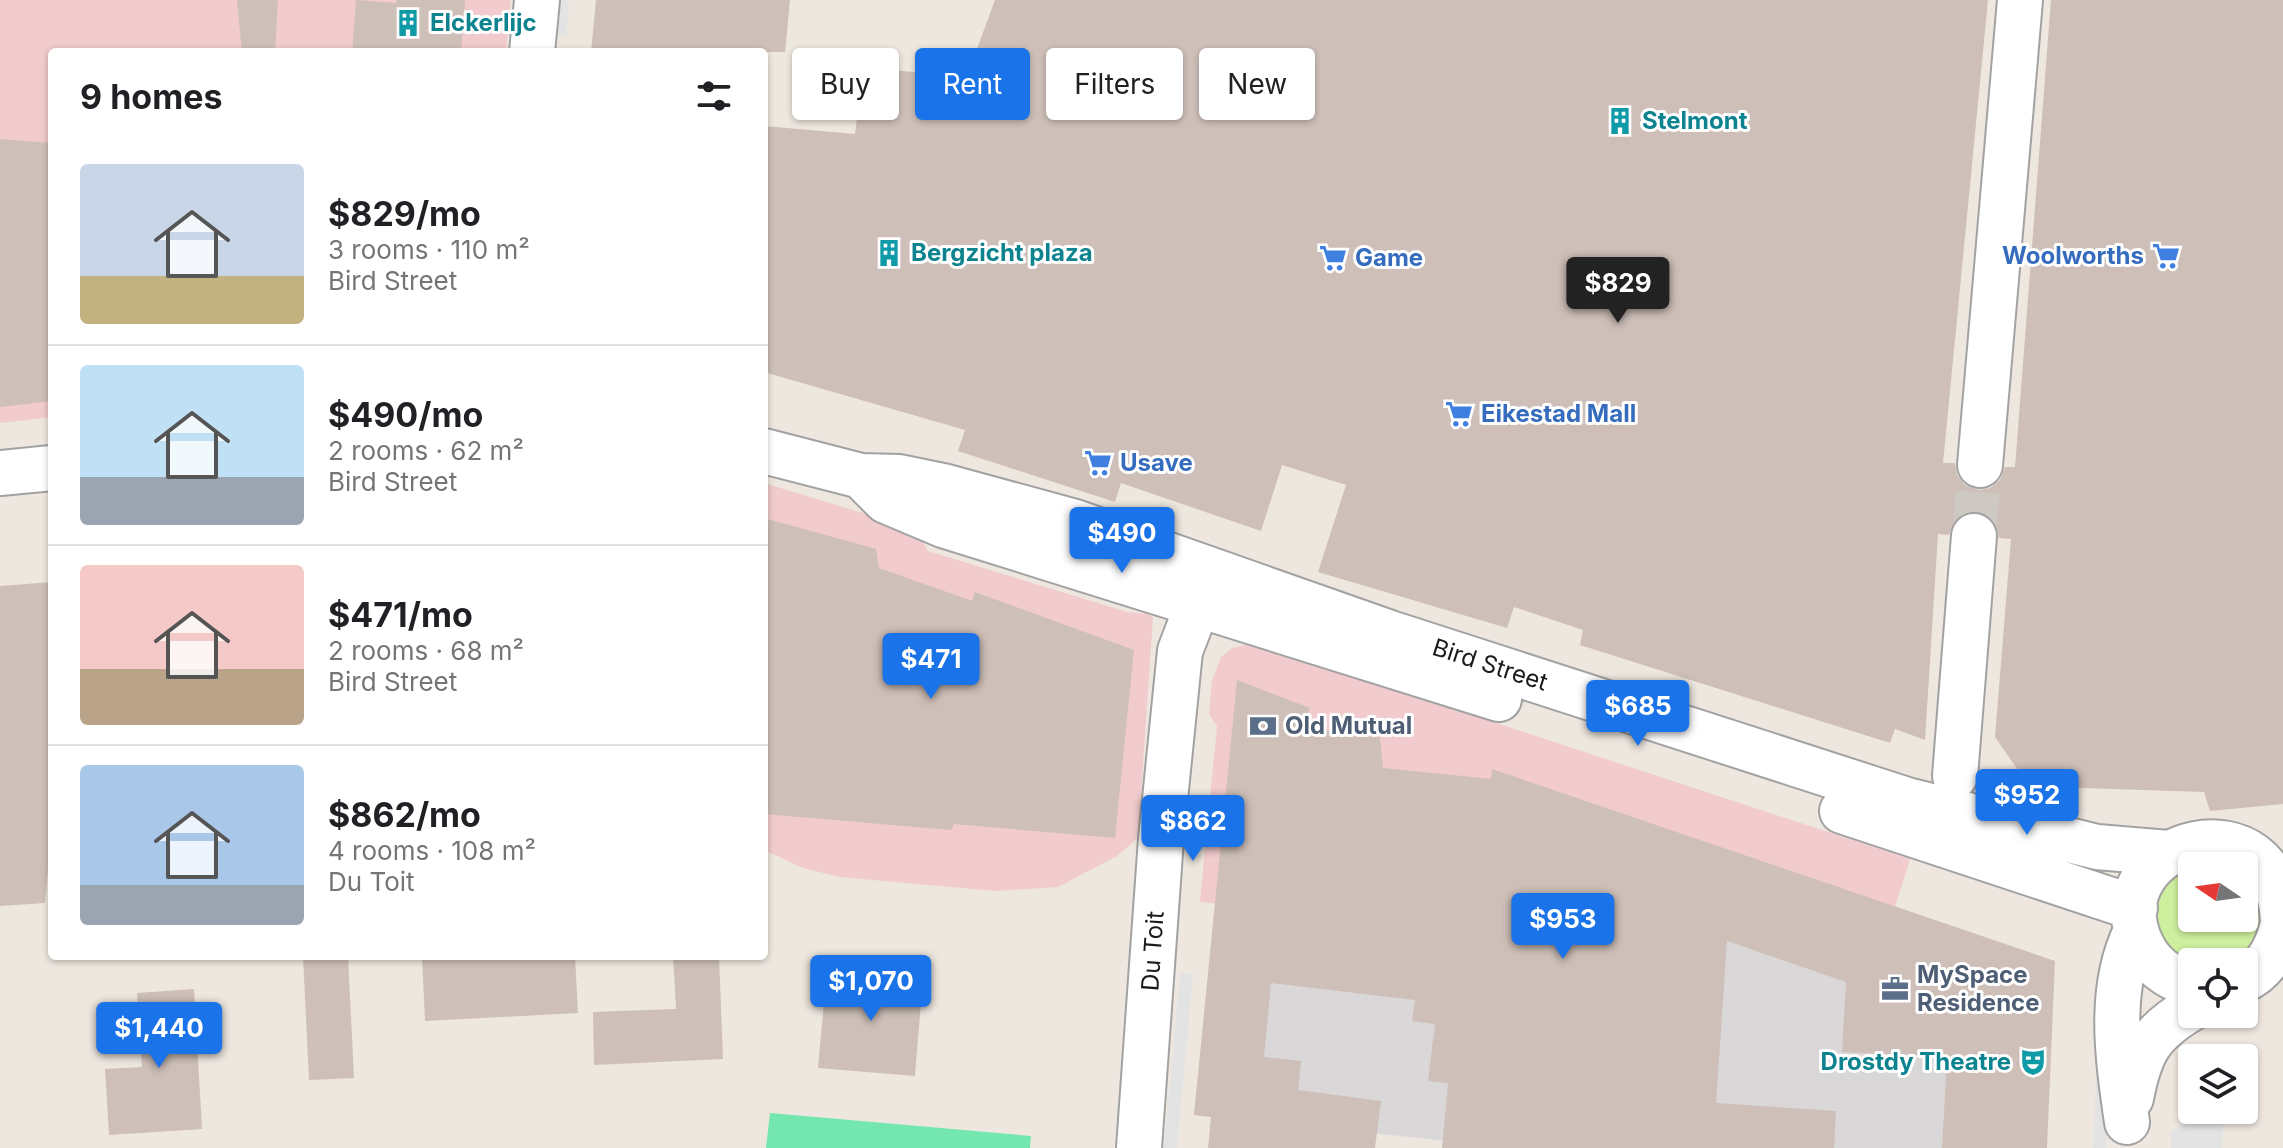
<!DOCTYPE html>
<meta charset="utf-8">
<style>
:root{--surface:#fff;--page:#f2f2f2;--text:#202124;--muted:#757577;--line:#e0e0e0;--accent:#1a73e8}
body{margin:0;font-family:Inter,sans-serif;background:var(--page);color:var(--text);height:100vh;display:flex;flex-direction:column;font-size:30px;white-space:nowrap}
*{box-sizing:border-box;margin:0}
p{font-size:26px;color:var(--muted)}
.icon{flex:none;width:44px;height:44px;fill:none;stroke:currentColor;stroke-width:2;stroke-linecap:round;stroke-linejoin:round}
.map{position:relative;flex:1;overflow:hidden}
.side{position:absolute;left:48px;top:48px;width:720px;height:912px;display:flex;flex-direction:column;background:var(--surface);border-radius:8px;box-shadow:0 2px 6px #0004}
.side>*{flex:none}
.hud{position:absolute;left:792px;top:48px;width:760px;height:72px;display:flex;gap:16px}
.needle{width:52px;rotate:283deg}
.buttons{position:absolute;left:2178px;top:852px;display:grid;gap:16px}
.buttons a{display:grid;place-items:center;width:80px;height:80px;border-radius:8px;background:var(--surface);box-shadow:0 2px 6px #0004;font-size:40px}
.price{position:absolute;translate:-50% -68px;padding:0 18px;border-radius:8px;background:var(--accent);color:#fff;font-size:26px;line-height:52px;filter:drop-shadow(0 2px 4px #0008)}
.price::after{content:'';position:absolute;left:50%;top:48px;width:24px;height:18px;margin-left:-12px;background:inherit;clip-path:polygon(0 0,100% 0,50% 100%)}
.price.current{background:#222;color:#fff}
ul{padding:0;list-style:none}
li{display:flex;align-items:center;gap:24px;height:200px;padding:0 32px}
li+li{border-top:2px solid var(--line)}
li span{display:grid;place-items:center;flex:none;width:224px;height:160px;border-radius:8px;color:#555}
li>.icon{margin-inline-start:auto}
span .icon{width:96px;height:96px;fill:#fffc;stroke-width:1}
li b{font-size:34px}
h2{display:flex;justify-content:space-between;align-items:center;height:96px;padding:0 32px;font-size:34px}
.chip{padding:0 28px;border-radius:8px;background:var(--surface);box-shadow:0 2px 6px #0004;font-size:28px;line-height:72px}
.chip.current{background:var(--accent);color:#fff}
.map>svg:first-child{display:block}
</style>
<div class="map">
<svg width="2283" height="1148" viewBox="0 0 2283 1148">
<rect width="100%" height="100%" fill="#eee7df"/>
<path fill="#d9d7d8" d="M 1562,794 L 1951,989 L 1942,1148 L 1517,1148 L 1194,1115 L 1210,961 Z"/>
<path fill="#f1cbcd" d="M 0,0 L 511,0 L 506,52 L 52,52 L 52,417 L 0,423 Z
M 764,483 L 915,529 L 928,551 L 1127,612 L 1149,614 L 1153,618 L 1138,838 L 1117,856 L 1058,887 L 995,891 L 840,877 L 803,868 L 764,850 Z
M 1253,643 L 1910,859 L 1895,907 L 1560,939 L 1200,902 L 1217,726 L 1209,714 L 1212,681 L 1221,657 L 1232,648 Z"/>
<path fill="#cdef9e" d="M 2192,869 L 2192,918 L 2244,918 L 2244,877 L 2257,888 L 2267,924 L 2244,962 L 2192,962 L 2157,948 C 2150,906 2141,882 2192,869 Z"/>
<path fill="#73e7af" d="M 770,1113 L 1031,1136 L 1030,1148 L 766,1148 Z"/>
<path fill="#e3e3e3" d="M 554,0 L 569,0 L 566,36 L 551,35 Z
M 1180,972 L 1193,974 L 1177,1148 L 1164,1148 Z
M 2097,1058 L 2110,1058 L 2106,1148 L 2093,1148 Z
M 2205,1110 L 2224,1110 L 2222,1148 L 2171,1148 L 2171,1132 Z"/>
<path fill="#cebfb8" d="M 237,0 L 278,0 L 275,52 L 242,52 Z
M 356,0 L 396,3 L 396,0 L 465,0 L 461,52 L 352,52 Z
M 596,0 L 790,0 L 785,52 L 591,52 Z
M 995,0 L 1988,0 L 1943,463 L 1955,463 L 1957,475 L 1965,485 L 1979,490 L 1990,488 L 2000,480 L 2005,467 L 2015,467 L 2051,0 L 2283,0 L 2283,804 L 2210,811 L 2204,792 L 2052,787 L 2020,773 L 1995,737 L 2011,539 L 1999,538 L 1996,525 L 1989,516 L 1977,511 L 1964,513 L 1954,521 L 1949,535 L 1938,534 L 1925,740 L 1895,729 L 1890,743 L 1580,645 L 1583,630 L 1514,607 L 1507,628 L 1318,572 L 1346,485 L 1282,465 L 1261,531 L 1121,483 L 1115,502 L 958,451 L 965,430 L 764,372 L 764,126 L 855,134 L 863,68 L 967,76 Z
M 0,139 L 52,143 L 52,401 L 0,407 Z
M 764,518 L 876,549 L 879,568 L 972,601 L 975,592 L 1134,650 L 1115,838 L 954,824 L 951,830 L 764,814 Z
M 52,582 L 52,826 L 45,903 L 0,906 L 0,586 Z
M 1237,680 L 1310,708 L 1304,727 L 1380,737 L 1383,768 L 1491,779 L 1492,769 L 2055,961 L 2047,1148 L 1942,1148 L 1947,1057 L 1842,1052 L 1846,982 L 1727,941 L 1716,1103 L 1836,1111 L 1834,1148 L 1442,1148 L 1448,1083 L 1428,1081 L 1435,1024 L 1412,1021 L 1415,1000 L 1271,983 L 1264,1057 L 1301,1061 L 1298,1090 L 1381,1101 L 1375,1148 L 1208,1148 L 1211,1117 L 1194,1115 Z
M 303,956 L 348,956 L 354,1078 L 309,1080 Z
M 422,956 L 575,956 L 578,1013 L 425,1021 Z
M 673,956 L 719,956 L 723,1059 L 594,1065 L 593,1012 L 676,1009 Z
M 827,969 L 923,977 L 915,1076 L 818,1068 Z
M 194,989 L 202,1129 L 109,1135 L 105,1069 L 142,1067 L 137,993 Z"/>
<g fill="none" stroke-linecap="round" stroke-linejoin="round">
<path stroke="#cec8c2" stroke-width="44" stroke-dasharray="44 22" stroke-linecap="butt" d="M 1974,536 L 1980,465"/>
<g stroke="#a2a2a2" stroke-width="48">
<path id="minor" d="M 532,52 L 537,0
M 764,451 L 861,476 L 899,477 L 943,486 L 1075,522 L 1390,633 L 1907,800 L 2097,847 L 2169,853
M 1980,465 L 2020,0
M 0,473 L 52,468
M 861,476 L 886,501 L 943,525 L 1499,699
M 1955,776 L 1974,536
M 1842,811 L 2135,908
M 2244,980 C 2267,969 2277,948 2283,924
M 2192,985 C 2166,977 2149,964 2139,939 C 2101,840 2279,790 2283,923
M 2131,1098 C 2140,1051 2150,1033 2192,1008
M 2127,1122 C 2118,1060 2107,989 2136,931
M 1139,1148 L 1161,839 L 1180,651 L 1208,578"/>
</g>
<use href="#minor" stroke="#fff" stroke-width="44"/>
</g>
<defs>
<g id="building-bare" transform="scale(2.16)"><path d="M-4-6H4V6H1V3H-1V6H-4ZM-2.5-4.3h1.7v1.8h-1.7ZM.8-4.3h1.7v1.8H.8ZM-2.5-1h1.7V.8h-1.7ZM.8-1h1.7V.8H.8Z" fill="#0f9aa8" stroke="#fff" stroke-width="2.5" paint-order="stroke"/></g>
<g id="supermarket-bare" transform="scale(2.16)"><path d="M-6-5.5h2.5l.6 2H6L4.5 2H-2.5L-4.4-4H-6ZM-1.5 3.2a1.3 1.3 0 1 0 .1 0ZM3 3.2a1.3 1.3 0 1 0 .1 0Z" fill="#3f7fe0" stroke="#fff" stroke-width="2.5" paint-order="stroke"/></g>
<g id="bank-bare" transform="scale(2.16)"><path d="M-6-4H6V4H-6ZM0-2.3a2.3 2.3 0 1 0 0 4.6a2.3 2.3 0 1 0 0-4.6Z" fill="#5c6f8a" stroke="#fff" stroke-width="2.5" paint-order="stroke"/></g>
<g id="office-bare" transform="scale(2.16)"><path d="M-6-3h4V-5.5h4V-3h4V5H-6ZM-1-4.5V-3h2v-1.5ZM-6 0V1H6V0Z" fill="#5c6f8a" stroke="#fff" stroke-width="2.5" paint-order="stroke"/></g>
<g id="theatre-bare" transform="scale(2.16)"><path d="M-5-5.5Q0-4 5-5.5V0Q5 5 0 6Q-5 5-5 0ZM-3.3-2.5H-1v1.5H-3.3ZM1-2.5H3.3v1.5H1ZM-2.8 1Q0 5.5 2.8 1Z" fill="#0f9aa8" stroke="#fff" stroke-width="2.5" paint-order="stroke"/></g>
</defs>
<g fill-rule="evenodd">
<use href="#building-bare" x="408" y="23"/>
<use href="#building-bare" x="1620" y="121"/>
<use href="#building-bare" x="889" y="253"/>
<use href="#supermarket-bare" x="2166" y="256"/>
<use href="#supermarket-bare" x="1333" y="258"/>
<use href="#supermarket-bare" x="1459" y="414"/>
<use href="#supermarket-bare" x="1098" y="463"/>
<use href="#bank-bare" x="1263" y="726"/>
<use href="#office-bare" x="1895" y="989"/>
<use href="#theatre-bare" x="2033" y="1062"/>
</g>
<g text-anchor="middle" stroke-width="6" stroke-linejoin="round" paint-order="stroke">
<g font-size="24" font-weight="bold" fill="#0d838f" stroke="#fff" text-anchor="start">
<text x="430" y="31">Elckerlijc</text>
<text x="1642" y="129">Stelmont</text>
<text x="911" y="261">Bergzicht plaza</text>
<text x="2011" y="1070" text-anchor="end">Drostdy Theatre</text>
</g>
<g font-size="24" font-weight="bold" fill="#366cbe" stroke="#fff" text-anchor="start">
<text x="2144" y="264" text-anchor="end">Woolworths</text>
<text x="1355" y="266">Game</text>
<text x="1481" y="422">Eikestad Mall</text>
<text x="1120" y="471">Usave</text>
</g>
<g font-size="24" fill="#1b1b1b" stroke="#fff">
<text transform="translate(1490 665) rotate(18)" y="8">Bird Street</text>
<text transform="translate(1153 951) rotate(-86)" y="8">Du Toit</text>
</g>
<g font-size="24" font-weight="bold" fill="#4e5e75" stroke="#fff" text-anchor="start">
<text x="1285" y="734">Old Mutual</text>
<text x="1917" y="983">MySpace<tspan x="1917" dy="28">Residence</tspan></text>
</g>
</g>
</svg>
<div class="buttons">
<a><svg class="needle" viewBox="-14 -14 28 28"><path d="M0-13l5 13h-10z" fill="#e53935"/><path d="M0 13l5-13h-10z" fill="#757577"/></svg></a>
<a><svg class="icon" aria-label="locate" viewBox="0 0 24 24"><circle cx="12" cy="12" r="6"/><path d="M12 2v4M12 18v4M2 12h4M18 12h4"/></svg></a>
<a><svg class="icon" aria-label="layers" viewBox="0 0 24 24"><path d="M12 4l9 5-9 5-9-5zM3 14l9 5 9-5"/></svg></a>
</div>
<b class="price current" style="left:1618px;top:325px">$829</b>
<b class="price" style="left:1122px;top:575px">$490</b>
<b class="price" style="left:931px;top:701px">$471</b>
<b class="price" style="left:1638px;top:748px">$685</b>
<b class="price" style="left:2027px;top:837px">$952</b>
<b class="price" style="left:1193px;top:863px">$862</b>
<b class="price" style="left:1563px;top:961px">$953</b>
<b class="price" style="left:871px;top:1023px">$1,070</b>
<b class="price" style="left:159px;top:1070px">$1,440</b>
<div class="hud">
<a class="chip">Buy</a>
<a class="chip current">Rent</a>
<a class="chip">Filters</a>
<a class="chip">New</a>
</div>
<section class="side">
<h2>9 homes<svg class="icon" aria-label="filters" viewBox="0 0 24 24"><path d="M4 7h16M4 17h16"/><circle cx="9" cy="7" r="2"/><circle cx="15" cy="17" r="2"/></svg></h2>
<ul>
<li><span style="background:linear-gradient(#c9d6e8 70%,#c2b280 0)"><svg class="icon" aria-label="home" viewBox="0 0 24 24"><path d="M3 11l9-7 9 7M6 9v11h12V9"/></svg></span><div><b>$829/mo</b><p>3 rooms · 110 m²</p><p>Bird Street</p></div></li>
<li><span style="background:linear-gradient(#bfe0f5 70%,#9aa5b1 0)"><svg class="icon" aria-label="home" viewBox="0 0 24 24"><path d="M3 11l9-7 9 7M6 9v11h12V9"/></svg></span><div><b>$490/mo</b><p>2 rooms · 62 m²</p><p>Bird Street</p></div></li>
<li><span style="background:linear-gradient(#f6c9c9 65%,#b9a48a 0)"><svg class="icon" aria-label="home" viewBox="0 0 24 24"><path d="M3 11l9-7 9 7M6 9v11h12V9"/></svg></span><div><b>$471/mo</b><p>2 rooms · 68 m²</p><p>Bird Street</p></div></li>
<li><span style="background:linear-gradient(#a9c7e8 75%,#9aa5b1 0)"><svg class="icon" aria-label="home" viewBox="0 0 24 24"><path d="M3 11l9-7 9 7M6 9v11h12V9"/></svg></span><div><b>$862/mo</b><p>4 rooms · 108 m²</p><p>Du Toit</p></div></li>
</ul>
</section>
</div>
